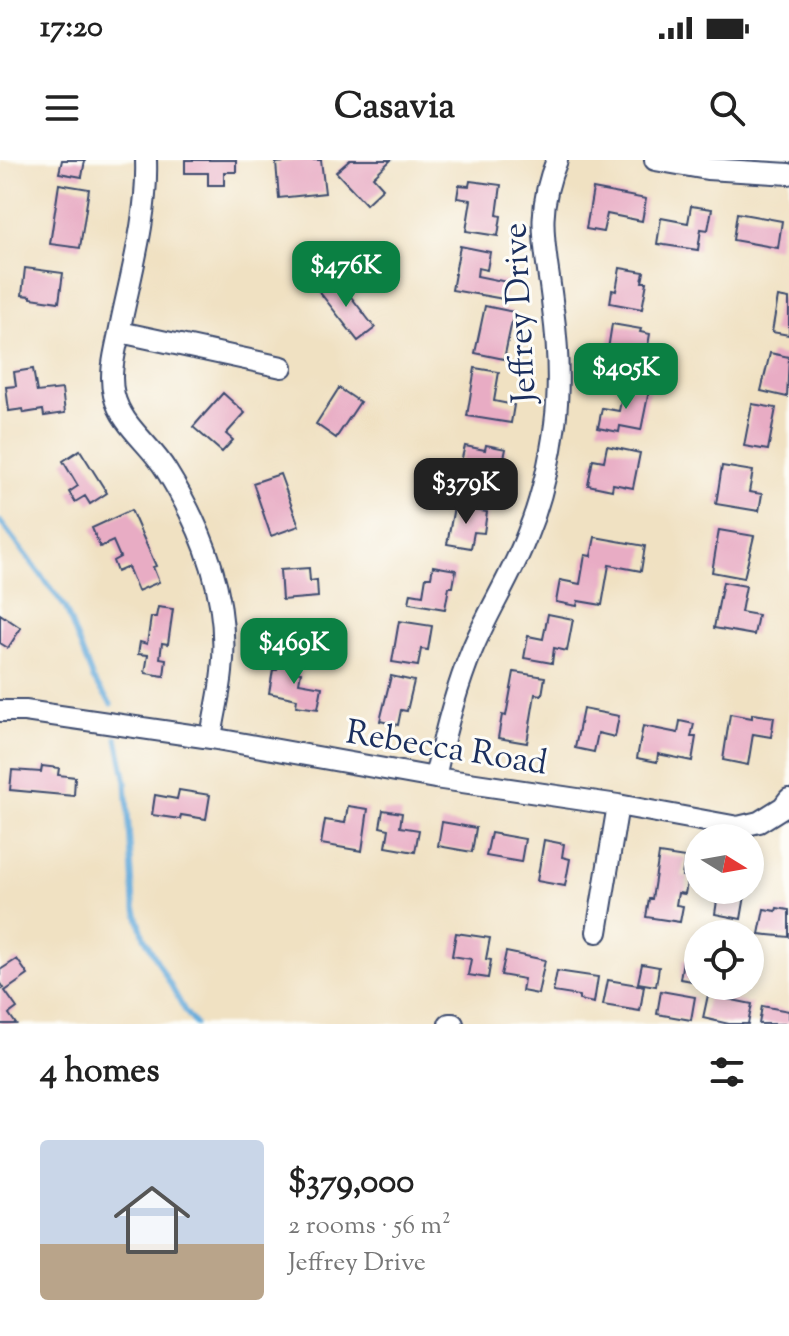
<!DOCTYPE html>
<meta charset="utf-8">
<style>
:root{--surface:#fff;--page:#f6f6f6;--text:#222;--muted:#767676;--line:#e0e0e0;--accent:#0b8043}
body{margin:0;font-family:"Sorts Mill Goudy",serif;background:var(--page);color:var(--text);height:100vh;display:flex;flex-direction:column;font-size:30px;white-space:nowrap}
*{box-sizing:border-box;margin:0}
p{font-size:26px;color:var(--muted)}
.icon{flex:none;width:44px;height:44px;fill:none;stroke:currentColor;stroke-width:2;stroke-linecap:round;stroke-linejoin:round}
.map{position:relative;height:864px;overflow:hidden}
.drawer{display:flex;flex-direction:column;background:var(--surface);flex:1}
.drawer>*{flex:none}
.needle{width:52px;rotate:101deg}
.controls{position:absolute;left:684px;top:664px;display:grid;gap:16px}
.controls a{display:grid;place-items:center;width:80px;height:80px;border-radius:50%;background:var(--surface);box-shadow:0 4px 12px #0003;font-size:40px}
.price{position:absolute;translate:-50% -68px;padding:0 18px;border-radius:16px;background:var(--accent);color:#fff;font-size:26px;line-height:52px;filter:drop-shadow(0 2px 4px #0008)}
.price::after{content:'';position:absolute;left:50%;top:48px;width:24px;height:18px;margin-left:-12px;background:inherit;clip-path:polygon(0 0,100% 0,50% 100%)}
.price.current{background:#222;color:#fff}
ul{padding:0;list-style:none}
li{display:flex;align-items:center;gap:24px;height:200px;padding:0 40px}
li+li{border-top:2px solid var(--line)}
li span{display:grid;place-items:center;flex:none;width:224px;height:160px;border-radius:8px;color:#555}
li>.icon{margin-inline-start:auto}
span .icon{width:96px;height:96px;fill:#fffc;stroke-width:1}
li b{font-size:34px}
h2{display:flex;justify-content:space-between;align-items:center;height:96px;padding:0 40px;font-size:34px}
.status{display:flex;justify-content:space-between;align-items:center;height:56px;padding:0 40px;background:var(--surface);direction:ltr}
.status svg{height:22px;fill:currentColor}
header{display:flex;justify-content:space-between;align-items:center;height:104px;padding:0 40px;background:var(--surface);font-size:36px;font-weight:700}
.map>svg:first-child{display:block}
</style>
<div class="status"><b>17:20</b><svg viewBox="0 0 49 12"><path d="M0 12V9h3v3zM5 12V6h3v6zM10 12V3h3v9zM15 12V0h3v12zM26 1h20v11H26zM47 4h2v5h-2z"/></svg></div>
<header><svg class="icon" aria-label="menu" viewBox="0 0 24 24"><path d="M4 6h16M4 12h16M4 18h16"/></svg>Casavia<svg class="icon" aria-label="search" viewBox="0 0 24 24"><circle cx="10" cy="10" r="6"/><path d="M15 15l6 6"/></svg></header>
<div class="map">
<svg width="789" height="864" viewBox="0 0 789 864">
<rect width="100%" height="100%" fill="#fdfcf7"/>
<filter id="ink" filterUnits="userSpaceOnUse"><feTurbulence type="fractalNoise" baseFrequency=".0125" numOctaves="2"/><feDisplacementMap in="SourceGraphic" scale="16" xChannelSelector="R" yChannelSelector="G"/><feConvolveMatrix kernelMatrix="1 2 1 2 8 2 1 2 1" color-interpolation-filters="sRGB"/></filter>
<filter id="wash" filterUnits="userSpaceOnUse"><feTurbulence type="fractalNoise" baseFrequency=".006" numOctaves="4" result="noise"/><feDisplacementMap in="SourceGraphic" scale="32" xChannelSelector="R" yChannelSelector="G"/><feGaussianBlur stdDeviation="1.8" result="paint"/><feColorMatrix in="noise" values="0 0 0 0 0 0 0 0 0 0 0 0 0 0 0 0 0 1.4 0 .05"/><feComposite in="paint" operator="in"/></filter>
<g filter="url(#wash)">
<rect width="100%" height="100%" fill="#f0e1c2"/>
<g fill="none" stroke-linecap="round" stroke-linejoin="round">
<path stroke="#66acdc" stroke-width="5" d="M 0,361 L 65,447 L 93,519 L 111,544
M 117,578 L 126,622 L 134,744 L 144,777 L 185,851 L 195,864"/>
</g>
<g id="blocks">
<path fill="#e8acc4" d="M 62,0 L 85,0 L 82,17 L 59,13 Z
M 185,0 L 236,0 L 236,12 L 224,12 L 224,25 L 208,25 L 208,13 L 185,13 Z
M 303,0 L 321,0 L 325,33 L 279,38 L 276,3 Z
M 350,0 L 391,0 L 373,17 L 383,28 L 366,44 L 336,12 Z
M 470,21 L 501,25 L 497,55 L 501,56 L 498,76 L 466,71 L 471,40 L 457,38 L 459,25 L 469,26 Z
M 59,24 L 89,29 L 80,88 L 50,84 Z
M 593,29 L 646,39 L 642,61 L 607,54 L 603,72 L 586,69 Z
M 691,46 L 712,49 L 708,70 L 701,69 L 698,90 L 657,84 L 661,58 L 688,63 Z
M 737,53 L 782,61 L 778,88 L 733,80 Z
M 460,86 L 490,92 L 487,110 L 478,108 L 477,116 L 507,122 L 504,139 L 452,130 Z
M 25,108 L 63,113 L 59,142 L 31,138 L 31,136 L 22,135 Z
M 620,108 L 644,112 L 642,122 L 647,122 L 642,149 L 610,143 L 612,130 L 616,131 Z
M 335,116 L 375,168 L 358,181 L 318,130 Z
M 778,137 L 789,139 L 789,175 L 772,172 Z
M 485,146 L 514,152 L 504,199 L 475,193 Z
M 612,164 L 641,169 L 640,172 L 650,174 L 647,191 L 636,188 L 632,212 L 605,208 Z
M 770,193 L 789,197 L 787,237 L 761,231 Z
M 475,208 L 499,212 L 494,241 L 514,245 L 511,263 L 467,256 Z
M 33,209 L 37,232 L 62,229 L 65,253 L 44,256 L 43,250 L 24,253 L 23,249 L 9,251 L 6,227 L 16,226 L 14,212 Z
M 624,226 L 649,231 L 641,270 L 620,266 L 619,272 L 598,268 L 602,248 L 619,251 Z
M 339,228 L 360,242 L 336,278 L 316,264 Z
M 223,233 L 245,253 L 226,274 L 233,280 L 222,292 L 193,267 Z
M 752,244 L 776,248 L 768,290 L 744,286 Z
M 486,285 L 506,289 L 502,307 L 495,305 L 490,325 L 457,317 L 465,286 L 485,290 Z
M 607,286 L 640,293 L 633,328 L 613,324 L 612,330 L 588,325 L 593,299 L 604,301 Z
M 80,290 L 107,333 L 90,344 L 85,336 L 75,342 L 69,332 L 78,326 L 63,301 Z
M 722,306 L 753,311 L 749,332 L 762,334 L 759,351 L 716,344 Z
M 280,314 L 299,366 L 271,376 L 253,323 Z
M 454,347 L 487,352 L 484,373 L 474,372 L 471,388 L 447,384 Z
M 131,350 L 156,406 L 153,407 L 159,422 L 138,431 L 128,407 L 117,412 L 113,401 L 120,397 L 113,381 L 100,387 L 92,368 Z
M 719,370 L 754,376 L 744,418 L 712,412 Z
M 595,377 L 645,386 L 641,411 L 609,405 L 602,445 L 578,441 L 577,446 L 556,442 L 560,420 L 580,424 L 585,395 L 591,396 Z
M 433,406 L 456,410 L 453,427 L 449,427 L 445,449 L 409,443 L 411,433 L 423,435 L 426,417 L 431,417 Z
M 309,408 L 310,421 L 317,420 L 318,437 L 282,440 L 280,410 Z
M 723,422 L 746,426 L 741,452 L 758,455 L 754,475 L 714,468 Z
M 158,447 L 173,449 L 168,484 L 162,483 L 160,498 L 166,499 L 164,516 L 145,513 L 148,495 L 138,494 L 140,482 L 147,484 L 151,457 L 156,457 Z
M 0,454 L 21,468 L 8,488 L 0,483 Z
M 548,454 L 573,459 L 567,491 L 554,488 L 552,503 L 524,498 L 528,476 L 543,479 Z
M 399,461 L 432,466 L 428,490 L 421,489 L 418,506 L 392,502 Z
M 279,498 L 296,501 L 294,511 L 301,512 L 299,523 L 322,527 L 318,549 L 296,546 L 297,539 L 269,533 L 273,510 L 277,510 Z
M 514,512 L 545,517 L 542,535 L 535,534 L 527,583 L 498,578 L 502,555 L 506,556 Z
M 391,516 L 414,521 L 407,551 L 401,550 L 398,565 L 380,561 Z
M 583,549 L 619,556 L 615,577 L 598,573 L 594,592 L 575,588 Z
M 730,554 L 752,558 L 752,554 L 774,557 L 771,577 L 753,574 L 748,605 L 723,600 Z
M 680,561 L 694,564 L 691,577 L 696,577 L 692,601 L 658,594 L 657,602 L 637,598 L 643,566 L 678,573 Z
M 42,606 L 59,608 L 58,615 L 75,617 L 74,636 L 10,630 L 12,610 L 41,612 Z
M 179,630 L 210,635 L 206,659 L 181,655 L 180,659 L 152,655 L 155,635 L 177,639 Z
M 348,646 L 368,649 L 362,691 L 321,684 L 325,660 L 345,663 Z
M 383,650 L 402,653 L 400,667 L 419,670 L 415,692 L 386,687 L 389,669 L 380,667 Z
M 442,662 L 476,668 L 472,692 L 438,686 Z
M 491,673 L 525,679 L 521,702 L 486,696 Z
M 544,680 L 564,684 L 562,697 L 570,699 L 565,726 L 537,721 Z
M 659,694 L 685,698 L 682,716 L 688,717 L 685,734 L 678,733 L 676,745 L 683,746 L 680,762 L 646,757 L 649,739 L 652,739 Z
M 703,730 L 746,730 L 741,759 L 715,754 L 718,734 Z
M 777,748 L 789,750 L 789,777 L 759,774 L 764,749 L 776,751 Z
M 456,773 L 490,778 L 486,799 L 491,800 L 488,818 L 468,815 L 471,799 L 452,796 Z
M 506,792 L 545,800 L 538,834 L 522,831 L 524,819 L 501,815 Z
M 17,799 L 28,815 L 5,831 L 17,848 L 9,854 L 16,864 L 0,864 L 0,830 L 4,828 L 0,822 L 0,810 Z
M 683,800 L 698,802 L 698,822 L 680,819 Z
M 642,804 L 659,807 L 656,826 L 638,823 Z
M 557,811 L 598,817 L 594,843 L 579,840 L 579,836 L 553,832 Z
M 608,820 L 644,826 L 640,851 L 603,845 Z
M 661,831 L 695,837 L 691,860 L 657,854 Z
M 708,835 L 752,844 L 748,864 L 729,864 L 703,858 Z
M 762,846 L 789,851 L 789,864 L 759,864 Z"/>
</g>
</g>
<g filter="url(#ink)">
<use href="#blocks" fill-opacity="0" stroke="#3b4a6d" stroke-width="2"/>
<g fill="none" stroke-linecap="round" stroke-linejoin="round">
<g stroke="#3b4a6d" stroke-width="24">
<path id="minor" d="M 146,0 C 148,54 132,110 121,163 C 117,186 108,211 114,235 C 121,265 150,284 166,310 C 204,371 230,438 222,512 C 220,534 214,556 211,578
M 655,0 L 707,9 L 789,14
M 120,172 L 282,207
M 0,551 L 25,551 L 211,578 L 435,618 L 618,645 L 738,667 L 759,662 L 783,647 L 789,639
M 435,618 C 444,575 455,531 472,490 C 488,451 512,415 527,375 C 541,341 550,301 555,264 C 560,226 558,187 553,149 C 547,91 533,57 557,0
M 597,772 L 618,645
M 449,864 L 453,864"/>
</g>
<use href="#minor" stroke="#fff" stroke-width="20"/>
</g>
</g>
<g text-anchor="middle" stroke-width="6" stroke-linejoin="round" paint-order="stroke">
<g font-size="34" fill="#1b2f5e" stroke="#fdfcf7">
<text transform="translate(518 153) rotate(-93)" y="12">Jeffrey Drive</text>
<text transform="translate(447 586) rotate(9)" y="12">Rebecca Road</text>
</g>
</g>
</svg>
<div class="controls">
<a><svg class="needle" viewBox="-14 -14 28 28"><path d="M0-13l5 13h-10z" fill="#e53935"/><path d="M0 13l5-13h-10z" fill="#767676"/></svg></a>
<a><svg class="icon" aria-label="locate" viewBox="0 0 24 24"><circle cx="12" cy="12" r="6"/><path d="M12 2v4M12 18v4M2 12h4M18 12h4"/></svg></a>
</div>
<b class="price" style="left:346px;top:149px">$476K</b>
<b class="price" style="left:626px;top:251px">$405K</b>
<b class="price current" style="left:466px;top:366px">$379K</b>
<b class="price" style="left:294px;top:526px">$469K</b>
</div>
<section class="drawer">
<h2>4 homes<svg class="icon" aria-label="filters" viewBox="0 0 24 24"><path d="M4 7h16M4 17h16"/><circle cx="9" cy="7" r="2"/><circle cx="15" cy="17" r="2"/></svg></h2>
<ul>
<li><span style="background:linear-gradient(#c9d6e8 65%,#b9a48a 0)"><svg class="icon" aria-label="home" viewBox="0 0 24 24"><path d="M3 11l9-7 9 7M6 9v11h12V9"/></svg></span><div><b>$379,000</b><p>2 rooms · 56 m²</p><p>Jeffrey Drive</p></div></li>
</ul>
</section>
